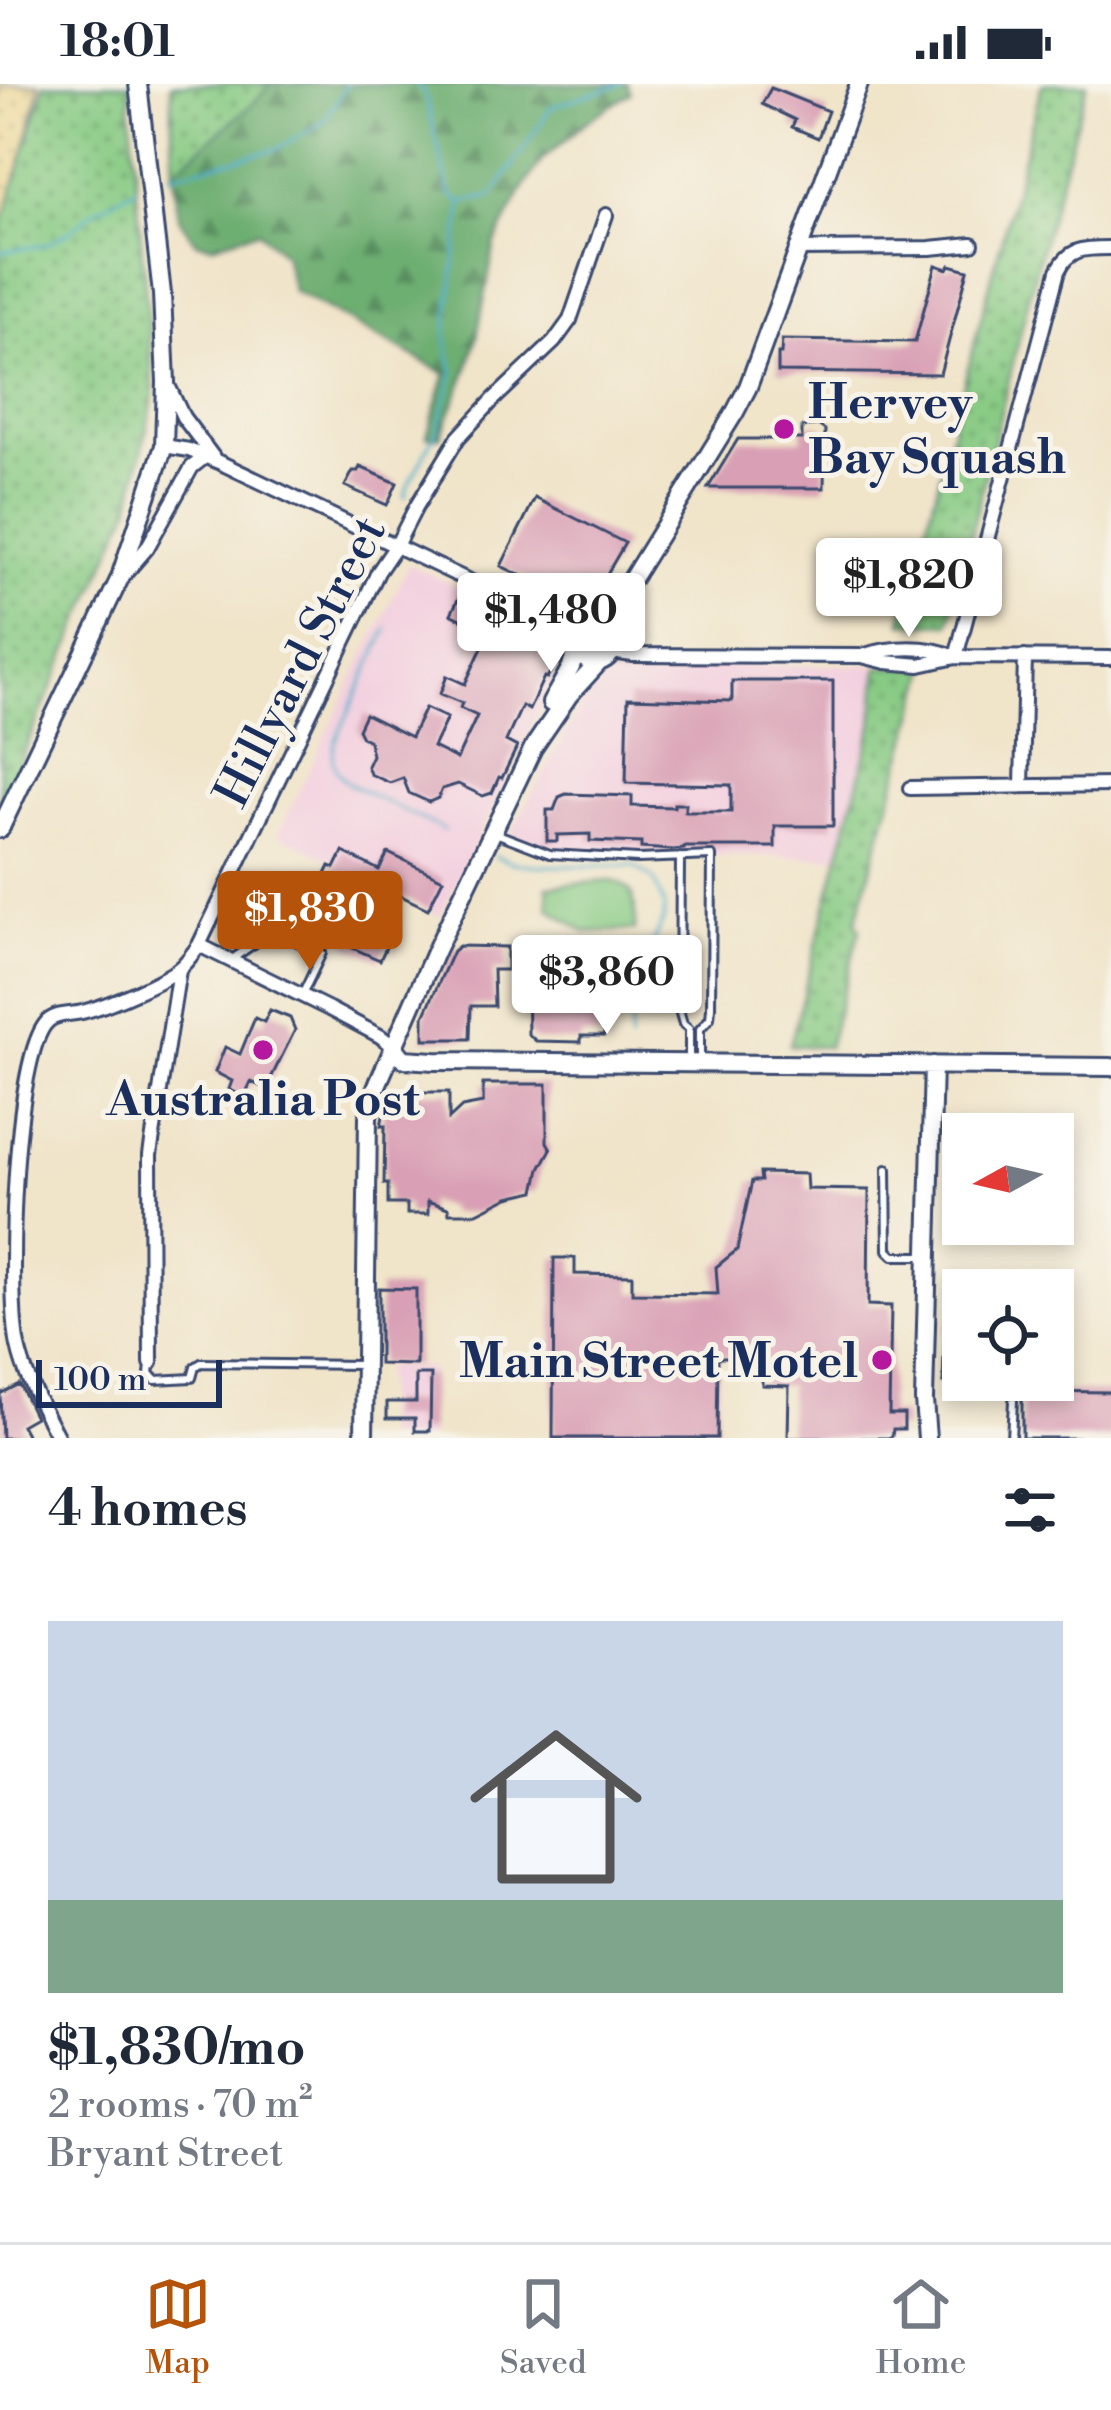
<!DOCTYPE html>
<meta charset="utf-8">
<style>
:root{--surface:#fff;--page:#f2f2f3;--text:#1f2937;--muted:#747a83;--line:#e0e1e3;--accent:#b45309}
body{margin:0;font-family:"Libre Bodoni",serif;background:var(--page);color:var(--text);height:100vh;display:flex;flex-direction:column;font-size:45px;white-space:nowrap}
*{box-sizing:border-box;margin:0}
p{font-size:39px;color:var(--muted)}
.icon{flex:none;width:66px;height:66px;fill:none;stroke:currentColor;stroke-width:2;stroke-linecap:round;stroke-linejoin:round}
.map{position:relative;height:1354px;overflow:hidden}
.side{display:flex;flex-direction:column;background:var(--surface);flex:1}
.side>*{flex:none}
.needle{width:78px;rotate:262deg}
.controls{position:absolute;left:942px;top:1029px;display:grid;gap:24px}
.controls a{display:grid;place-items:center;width:132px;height:132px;border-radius:0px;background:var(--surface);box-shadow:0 6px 18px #0003;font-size:60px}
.scale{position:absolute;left:36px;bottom:30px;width:186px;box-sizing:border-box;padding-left:12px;border:6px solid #1b2f5e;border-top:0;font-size:33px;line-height:42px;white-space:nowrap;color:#1b2f5e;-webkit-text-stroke:9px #f7f3e8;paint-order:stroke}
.price{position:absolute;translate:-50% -102px;padding:0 27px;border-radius:12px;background:#fff;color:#222;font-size:39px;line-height:78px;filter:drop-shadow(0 3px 6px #0008)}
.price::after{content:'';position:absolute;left:50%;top:72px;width:36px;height:27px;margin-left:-18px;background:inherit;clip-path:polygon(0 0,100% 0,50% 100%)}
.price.active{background:var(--accent);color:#fff}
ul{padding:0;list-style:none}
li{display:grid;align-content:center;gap:24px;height:636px;padding:0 48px}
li+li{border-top:3px solid var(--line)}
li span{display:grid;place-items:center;height:372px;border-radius:0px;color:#555}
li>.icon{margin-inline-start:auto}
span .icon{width:216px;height:216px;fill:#fffc;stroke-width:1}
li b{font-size:51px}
h2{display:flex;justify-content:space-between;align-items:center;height:144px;padding:0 48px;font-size:51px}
.status{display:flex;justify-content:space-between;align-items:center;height:84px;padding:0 60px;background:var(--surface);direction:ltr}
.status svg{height:33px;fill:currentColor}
.menu{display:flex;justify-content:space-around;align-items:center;height:168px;border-top:3px solid var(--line);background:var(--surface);font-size:33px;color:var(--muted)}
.menu a{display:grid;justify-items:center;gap:6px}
.menu .active{color:var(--accent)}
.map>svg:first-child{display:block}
</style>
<div class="status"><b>18:01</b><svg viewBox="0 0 49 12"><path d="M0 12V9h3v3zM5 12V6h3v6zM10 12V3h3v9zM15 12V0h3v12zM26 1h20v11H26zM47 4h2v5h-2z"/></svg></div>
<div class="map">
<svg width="1111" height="1354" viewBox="0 0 1111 1354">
<defs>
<pattern id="forest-firs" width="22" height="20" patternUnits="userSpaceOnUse" patternTransform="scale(3)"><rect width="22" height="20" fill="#6dae71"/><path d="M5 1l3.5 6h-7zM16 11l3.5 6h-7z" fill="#598e60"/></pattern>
<pattern id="sand-dots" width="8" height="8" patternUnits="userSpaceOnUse" patternTransform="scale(3)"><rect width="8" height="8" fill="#eeda9e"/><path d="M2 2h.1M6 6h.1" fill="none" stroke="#ccbb8a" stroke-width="1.8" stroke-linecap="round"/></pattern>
<pattern id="park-dots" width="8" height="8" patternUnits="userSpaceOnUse" patternTransform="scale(3)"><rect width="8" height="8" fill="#87ca83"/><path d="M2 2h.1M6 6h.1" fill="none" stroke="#6ea46e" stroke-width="1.8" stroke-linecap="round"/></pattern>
</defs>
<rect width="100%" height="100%" fill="#f7f3e8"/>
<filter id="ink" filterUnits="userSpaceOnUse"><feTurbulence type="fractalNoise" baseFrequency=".00833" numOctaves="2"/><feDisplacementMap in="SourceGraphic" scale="24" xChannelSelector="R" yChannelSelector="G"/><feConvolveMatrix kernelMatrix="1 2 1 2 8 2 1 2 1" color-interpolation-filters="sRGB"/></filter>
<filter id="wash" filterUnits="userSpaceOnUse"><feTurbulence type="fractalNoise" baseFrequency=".004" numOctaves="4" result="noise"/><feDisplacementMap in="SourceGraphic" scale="48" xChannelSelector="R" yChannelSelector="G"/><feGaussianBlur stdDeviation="2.7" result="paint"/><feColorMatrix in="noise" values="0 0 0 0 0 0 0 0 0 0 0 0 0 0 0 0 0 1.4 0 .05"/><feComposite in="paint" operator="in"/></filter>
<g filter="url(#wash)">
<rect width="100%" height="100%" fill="#f0e4c9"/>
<path fill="#f3cfdf" d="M 409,480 L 562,552 L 568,558 L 570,566 L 440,832 L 278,750 Z
M 872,581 L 878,583 L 873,642 L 840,773 L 630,770 L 553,763 L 510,750 L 602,582 Z
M 384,1283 L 430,1283 L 430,1354 L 384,1353 Z"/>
<path fill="#87ca83" stroke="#517c70" stroke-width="3" d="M 611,797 C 638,802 635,823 635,846 L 585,848 L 549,824 L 548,802 Z"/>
<path fill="url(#forest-firs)" stroke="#446e68" stroke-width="3" d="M 260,0 L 627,0 L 631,9 L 587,37 L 543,75 L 523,105 L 495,159 L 477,253 L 467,287 L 440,353 L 427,352 L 446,290 L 293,207 L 284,171 L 258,147 L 211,161 L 196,158 L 179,134 L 173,87 L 203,43 Z"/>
<path fill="url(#sand-dots)" stroke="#84847e" stroke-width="3" d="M 0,0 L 40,0 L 25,65 L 0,148 Z"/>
<path fill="url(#park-dots)" stroke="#517c70" stroke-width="3" d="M 45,0 L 131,0 L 130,23 L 154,311 L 130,424 L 0,723 L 0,148 Z
M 171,0 L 271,0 L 252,21 L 173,87 Z
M 1042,0 L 1087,0 L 1040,169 L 949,540 L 902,538 Z
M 878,583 L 928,584 L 856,838 L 860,845 L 828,963 L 790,961 L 873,642 Z"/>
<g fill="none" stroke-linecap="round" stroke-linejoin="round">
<path stroke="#4daecc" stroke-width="3" d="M 417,0 L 425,11 L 450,110 L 462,119 L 493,112 L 551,23 L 622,0
M 170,91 L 277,65 L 323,39 L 347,0
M 0,168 L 45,161 L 71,147 L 92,128 L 136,104
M 405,413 L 407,404 L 437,346 L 450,302 L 453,288 L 446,252 L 462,120
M 387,545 L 335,658 C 330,677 335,690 351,701 L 444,746
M 495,772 L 513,779 L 541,782 L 634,782 L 654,796 L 664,822 L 664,835 L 633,902 L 630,957"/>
</g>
<g id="blocks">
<path fill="#d9a0b5" d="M 771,4 L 828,27 L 818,54 L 792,43 L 795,36 L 762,20 Z
M 936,181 L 948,185 L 950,181 L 968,186 L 940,290 L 778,288 L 778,270 L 781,270 L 782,256 L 915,258 Z
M 818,341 L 825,346 L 824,404 L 708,404 L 738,355 L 802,355 L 802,343 Z
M 360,383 L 397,399 L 387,421 L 345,402 L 353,387 L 358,387 Z
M 535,414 L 625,459 L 595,510 L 577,518 L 501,482 Z
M 462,507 L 559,552 L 563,564 L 547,594 L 544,593 L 529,626 L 522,622 L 506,657 L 517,663 L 502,694 L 499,693 L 492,709 L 483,712 L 458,700 L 442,705 L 438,714 L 429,718 L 409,709 L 403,694 L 390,699 L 370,690 L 367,682 L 372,671 L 369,657 L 362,653 L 358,645 L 365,630 L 411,653 L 425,624 L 447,634 L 433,663 L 457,675 L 477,632 L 460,624 L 462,619 L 440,610 L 447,592 L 465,600 L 489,549 L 451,530 Z
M 732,597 L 833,597 L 833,742 L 775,742 L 775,763 L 684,763 L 684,765 L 673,766 L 641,764 L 641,759 L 590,757 L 590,750 L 557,751 L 557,757 L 547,757 L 547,726 L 554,726 L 559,713 L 566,710 L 632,712 L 632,722 L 674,723 L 674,720 L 686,720 L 685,728 L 731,728 L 731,701 L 626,699 L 628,614 L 732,617 Z
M 343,768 L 379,786 L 388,769 L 443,795 L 428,825 L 399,811 L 379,852 L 389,857 L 380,876 L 348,862 L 349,859 L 327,850 L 325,854 L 266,827 L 255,851 L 240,844 L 261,799 L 312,820 L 330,782 L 335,784 Z
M 459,862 L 507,863 L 507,886 L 493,886 L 494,922 L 471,922 L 470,955 L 424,955 L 424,932 L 453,867 Z
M 527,887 L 591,887 L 591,891 L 604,891 L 604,952 L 581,952 L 581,958 L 536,957 L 528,950 Z
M 270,926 L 290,934 L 295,946 L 266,1004 L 251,998 L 244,1013 L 229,1005 L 232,997 L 215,988 L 225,963 L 240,970 L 255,934 L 264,938 Z
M 483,1000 L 547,1000 L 547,1058 L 551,1065 L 540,1085 L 535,1107 L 509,1113 L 477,1129 L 449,1129 L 448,1124 L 428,1117 L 428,1130 L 407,1130 L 407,1120 L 388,1120 L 388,1100 L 384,1100 L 385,1042 L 381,1042 L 388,1008 L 449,1008 L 449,1035 L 462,1023 L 483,1019 Z
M 760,1089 L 806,1090 L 807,1105 L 869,1106 L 868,1221 L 891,1222 L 889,1330 L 904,1330 L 904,1345 L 893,1345 L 892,1352 L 888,1354 L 788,1354 L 789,1302 L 762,1301 L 762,1286 L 755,1286 L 755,1273 L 718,1273 L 717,1354 L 553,1354 L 554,1174 L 575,1174 L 575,1190 L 632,1191 L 632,1209 L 718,1210 L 716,1183 L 737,1166 L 752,1097 L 761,1097 Z
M 379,1204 L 416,1205 L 416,1281 L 379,1280 Z
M 945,1240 L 963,1240 L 963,1299 L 943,1299 Z
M 416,1291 L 431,1291 L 430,1347 L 415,1347 L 415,1334 L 387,1334 L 387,1318 L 416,1318 Z
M 19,1300 L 35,1333 L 21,1341 L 28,1354 L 2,1354 L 0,1310 Z
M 1022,1307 L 1111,1308 L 1111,1354 L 1022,1354 Z"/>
</g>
</g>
<g filter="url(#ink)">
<use href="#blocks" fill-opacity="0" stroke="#3b4a6e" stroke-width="3"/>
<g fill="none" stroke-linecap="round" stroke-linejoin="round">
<g stroke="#3b4a6e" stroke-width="12">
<path id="service" d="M 498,750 L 550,770 L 638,775 L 712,772 L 711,924 L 710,934 L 700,945 L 700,975
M 680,773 L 679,926 L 683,940 L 689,945 L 689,976
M 231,876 C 277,843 272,847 322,869 L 303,909
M 887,1085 L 888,1166 L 894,1172 L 924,1172
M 150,1282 L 149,1289 L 155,1296 L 192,1294 L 195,1283 L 201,1279 L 361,1281
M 1011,1354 L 1013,1317"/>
</g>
<g stroke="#3b4a6e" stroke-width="18">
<path id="minor" d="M 798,165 L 930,164 L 972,160
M 167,299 L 183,333 L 213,373
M 164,362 L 189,366 L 221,379 L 579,549
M 122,493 L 147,464 L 192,383 L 206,372
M 611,568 L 633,571 L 862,572 C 892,562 927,561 956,573
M 862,572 L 886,578 L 920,581 L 956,573 L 1111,574
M 956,573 L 1058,187 C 1069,163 1087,164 1111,164
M 1022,702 L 1025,573
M 910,704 L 1111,701
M 199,861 L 329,925 L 380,952 L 393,962
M 151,1279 L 150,1071 L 179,886
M 58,1354 C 43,1324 25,1295 18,1262 C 7,1212 13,969 48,937 C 57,929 70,931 82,928 C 104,923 166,897 182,882 C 188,876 194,868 199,861 L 378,488 L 397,460 L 416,423 L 458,354 L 494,315 L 554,258 L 570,236 L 606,131"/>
</g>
<g stroke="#3b4a6e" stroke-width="22">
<path id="tertiary" d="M 591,540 L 622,511 L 735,328 L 748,303 L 859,0
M576 559a19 19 0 1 1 38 0a19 19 0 1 1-38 0Z
M 551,619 L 571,583 L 577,566
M 0,745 L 119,496 L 164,362 L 166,298 L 162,210 L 138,0
M 393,962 L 404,975 L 435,977 L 1111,983
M 364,1354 L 368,1033 L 372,1013 L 436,866 L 533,664 L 569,611 L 600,577
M 927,1354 L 924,1316 L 933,981"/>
</g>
<use href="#service" stroke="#fff" stroke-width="6"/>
<use href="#minor" stroke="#fff" stroke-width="12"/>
<use href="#tertiary" stroke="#fff" stroke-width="16"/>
</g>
</g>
<g fill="#b5179e" stroke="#f7f3e8" stroke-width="4.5">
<circle cx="784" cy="345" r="12"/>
<circle cx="263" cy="966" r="12"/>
<circle cx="882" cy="1276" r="12"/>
</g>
<g text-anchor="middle" stroke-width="10" stroke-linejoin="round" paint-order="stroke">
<g font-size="48" font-weight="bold" fill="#1b2f5e" stroke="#f7f3e8" text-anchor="start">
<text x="808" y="334">Hervey<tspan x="808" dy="55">Bay Squash</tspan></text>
<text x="263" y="1031" text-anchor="middle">Australia Post</text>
<text x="858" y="1293" text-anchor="end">Main Street Motel</text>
</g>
<g font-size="48" fill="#1b2f5e" stroke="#f7f3e8">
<text transform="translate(299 577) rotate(-63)" y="17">Hillyard Street</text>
</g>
</g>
</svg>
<div class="controls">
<a><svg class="needle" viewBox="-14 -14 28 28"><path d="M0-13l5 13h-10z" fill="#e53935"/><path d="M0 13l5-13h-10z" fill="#747a83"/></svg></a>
<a><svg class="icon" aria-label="locate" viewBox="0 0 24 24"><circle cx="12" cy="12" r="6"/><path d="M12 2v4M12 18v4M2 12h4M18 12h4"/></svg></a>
</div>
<div class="scale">100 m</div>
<b class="price" style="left:909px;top:556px">$1,820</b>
<b class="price" style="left:551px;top:591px">$1,480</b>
<b class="price active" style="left:310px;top:889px">$1,830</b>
<b class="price" style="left:607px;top:953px">$3,860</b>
</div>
<section class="side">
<h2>4 homes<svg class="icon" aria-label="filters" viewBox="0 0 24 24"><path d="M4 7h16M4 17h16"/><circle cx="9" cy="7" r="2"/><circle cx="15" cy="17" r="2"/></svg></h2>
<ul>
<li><span style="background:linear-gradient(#c9d6e8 75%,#7fa58c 0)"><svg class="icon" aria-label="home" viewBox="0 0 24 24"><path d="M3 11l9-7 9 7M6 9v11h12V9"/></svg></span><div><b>$1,830/mo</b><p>2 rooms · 70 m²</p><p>Bryant Street</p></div></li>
</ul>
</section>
<nav class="menu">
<a class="active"><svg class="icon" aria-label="map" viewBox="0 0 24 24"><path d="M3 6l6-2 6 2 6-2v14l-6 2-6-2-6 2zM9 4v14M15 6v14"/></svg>Map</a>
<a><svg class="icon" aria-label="saved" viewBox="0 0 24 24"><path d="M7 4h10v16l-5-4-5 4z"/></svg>Saved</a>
<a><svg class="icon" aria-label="home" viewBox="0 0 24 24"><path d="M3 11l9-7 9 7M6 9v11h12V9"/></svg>Home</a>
</nav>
